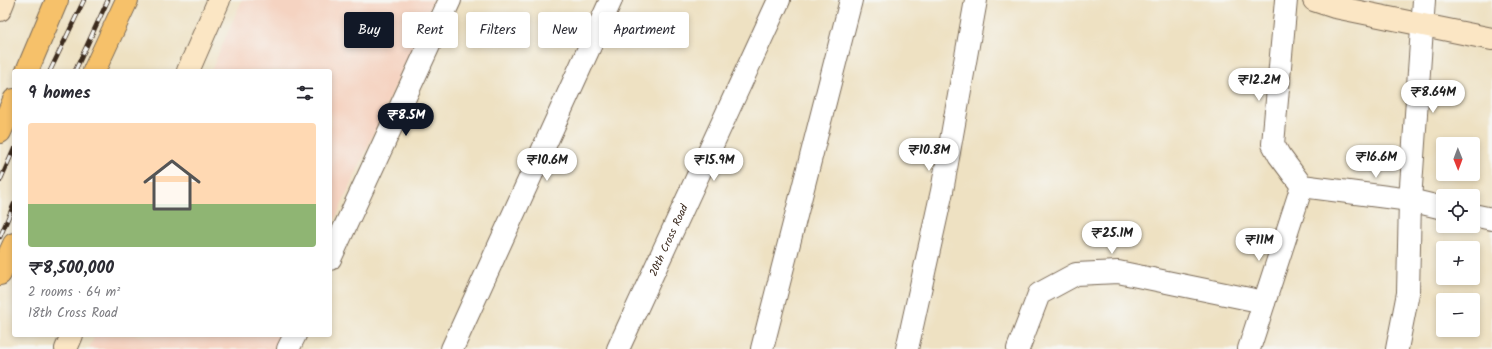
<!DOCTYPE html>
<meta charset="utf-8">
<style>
:root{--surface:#fff;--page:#f7f7f7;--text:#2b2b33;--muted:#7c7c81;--line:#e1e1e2;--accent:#111827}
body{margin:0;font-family:Kalam,sans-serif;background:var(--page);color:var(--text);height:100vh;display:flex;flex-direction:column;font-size:15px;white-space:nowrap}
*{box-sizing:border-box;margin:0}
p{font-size:13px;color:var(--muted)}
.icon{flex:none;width:22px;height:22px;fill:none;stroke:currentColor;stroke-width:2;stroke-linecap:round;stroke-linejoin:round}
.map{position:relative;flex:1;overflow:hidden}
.panel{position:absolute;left:12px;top:69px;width:320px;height:268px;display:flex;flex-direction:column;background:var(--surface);border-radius:4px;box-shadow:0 2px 6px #0003}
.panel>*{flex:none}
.hud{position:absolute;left:344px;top:12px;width:380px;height:36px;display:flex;gap:8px}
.needle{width:26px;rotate:179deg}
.controls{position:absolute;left:1436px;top:137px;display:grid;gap:8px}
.controls a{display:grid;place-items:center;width:44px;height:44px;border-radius:4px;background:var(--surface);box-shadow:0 2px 6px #0003;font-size:20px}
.price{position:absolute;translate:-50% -34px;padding:0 9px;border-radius:14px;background:#fff;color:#222;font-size:13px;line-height:26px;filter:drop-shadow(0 1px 2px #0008)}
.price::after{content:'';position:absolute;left:50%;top:24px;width:12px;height:9px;margin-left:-6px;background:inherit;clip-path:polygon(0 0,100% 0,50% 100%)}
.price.on{background:var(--accent);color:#fff}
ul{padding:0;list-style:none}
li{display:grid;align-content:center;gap:8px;height:212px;padding:0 16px}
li+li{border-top:1px solid var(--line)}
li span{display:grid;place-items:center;height:124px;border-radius:4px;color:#555}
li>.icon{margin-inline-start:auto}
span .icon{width:72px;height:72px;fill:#fffc;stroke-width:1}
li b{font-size:17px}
h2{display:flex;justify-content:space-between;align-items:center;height:48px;padding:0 16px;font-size:17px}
.pill{padding:0 14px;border-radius:4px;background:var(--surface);box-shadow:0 2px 6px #0003;font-size:14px;line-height:36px}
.pill.on{background:var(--accent);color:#fff}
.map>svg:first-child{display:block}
</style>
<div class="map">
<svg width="1492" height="349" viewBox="0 0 1492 349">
<rect width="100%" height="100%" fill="#f6f6f2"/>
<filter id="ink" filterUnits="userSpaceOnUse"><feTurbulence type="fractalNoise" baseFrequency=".025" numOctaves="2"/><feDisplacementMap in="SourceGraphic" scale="8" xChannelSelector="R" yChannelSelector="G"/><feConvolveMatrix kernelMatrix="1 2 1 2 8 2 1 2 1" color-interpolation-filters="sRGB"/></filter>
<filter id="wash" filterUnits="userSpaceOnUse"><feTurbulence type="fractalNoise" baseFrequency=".012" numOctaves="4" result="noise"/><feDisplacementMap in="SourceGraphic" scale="16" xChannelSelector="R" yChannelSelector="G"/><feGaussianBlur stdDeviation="0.9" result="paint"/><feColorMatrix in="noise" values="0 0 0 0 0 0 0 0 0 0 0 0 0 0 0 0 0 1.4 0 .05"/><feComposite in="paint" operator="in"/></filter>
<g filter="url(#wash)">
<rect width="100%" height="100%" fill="#eee1c2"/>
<path fill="#f5d3c1" d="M 242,0 L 434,0 L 330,231 L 330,71 L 211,71 Z
M 95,335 L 283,335 L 277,349 L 89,349 Z"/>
</g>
<g filter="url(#ink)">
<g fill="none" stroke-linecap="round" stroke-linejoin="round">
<g stroke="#7a6a57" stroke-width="24">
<g id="street">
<path d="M 1286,0 L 1273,144 L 1279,155 L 1302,186 L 1410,200 L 1443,208"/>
<path d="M 1473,215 L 1492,219"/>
<path d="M 330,259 L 450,0"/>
<path d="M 288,349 L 295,335"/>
<path d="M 452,349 L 611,0"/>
<path id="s1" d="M 618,349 L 779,0"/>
<path d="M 762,349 L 851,0"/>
<path d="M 907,349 L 942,191 L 976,0"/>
<path d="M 1018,349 L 1039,294 L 1076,274 L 1118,272 L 1264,302"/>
<path d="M 1249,349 L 1302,186"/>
<path d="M 1397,349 L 1408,293 L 1410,200 L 1424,0"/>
</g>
</g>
<g stroke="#7a6a57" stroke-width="24">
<path id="secondary" d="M 1314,0 L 1335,7 L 1492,39
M 0,10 L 4,0
M 188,71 L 219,0
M 66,349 L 72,335"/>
</g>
<g stroke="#7a6a57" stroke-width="24">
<path id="primary" d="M 27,71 L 57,0
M 94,71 L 127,0
M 0,132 L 14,100
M 0,274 L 14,244"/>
</g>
<use href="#street" stroke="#fff" stroke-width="22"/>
<use href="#secondary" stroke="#fbe6c4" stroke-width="22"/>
<use href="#primary" stroke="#f6c16b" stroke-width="22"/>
<g stroke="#3b2a1e" stroke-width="4.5">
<path id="rail" d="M 50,71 L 84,0
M 75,71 L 108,0
M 0,181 L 14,149
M 0,237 L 14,204"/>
</g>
<use href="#rail" stroke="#f6f6f2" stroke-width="3" stroke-dasharray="9" stroke-linecap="butt"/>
</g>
</g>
<g text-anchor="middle" stroke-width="3" stroke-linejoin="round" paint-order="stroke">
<g font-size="11" fill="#3b2a1e" stroke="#f6f6f2">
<text dy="4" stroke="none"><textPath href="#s1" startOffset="120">20th Cross Road</textPath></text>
</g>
</g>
</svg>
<div class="controls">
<a><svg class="needle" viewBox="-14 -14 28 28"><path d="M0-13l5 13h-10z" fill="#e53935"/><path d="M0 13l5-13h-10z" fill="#7c7c81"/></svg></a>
<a><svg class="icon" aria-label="locate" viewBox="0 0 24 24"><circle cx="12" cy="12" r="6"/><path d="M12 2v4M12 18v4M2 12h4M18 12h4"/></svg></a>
<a>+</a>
<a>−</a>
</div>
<b class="price" style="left:1259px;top:102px">₹12.2M</b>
<b class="price" style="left:1433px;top:114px">₹8.64M</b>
<b class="price on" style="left:406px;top:137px">₹8.5M</b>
<b class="price" style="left:929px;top:172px">₹10.8M</b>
<b class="price" style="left:1376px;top:179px">₹16.6M</b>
<b class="price" style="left:547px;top:182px">₹10.6M</b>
<b class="price" style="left:714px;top:182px">₹15.9M</b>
<b class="price" style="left:1112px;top:255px">₹25.1M</b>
<b class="price" style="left:1259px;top:262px">₹11M</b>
<div class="hud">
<a class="pill on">Buy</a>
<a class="pill">Rent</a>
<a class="pill">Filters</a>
<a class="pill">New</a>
<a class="pill">Apartment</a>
</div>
<section class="panel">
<h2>9 homes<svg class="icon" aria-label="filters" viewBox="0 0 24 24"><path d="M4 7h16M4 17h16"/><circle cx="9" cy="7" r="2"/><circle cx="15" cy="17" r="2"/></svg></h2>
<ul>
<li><span style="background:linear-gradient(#ffd9b3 65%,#8fb573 0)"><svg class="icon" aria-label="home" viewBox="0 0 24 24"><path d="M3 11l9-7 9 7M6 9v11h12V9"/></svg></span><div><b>₹8,500,000</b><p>2 rooms · 64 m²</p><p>18th Cross Road</p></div></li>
</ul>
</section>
</div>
